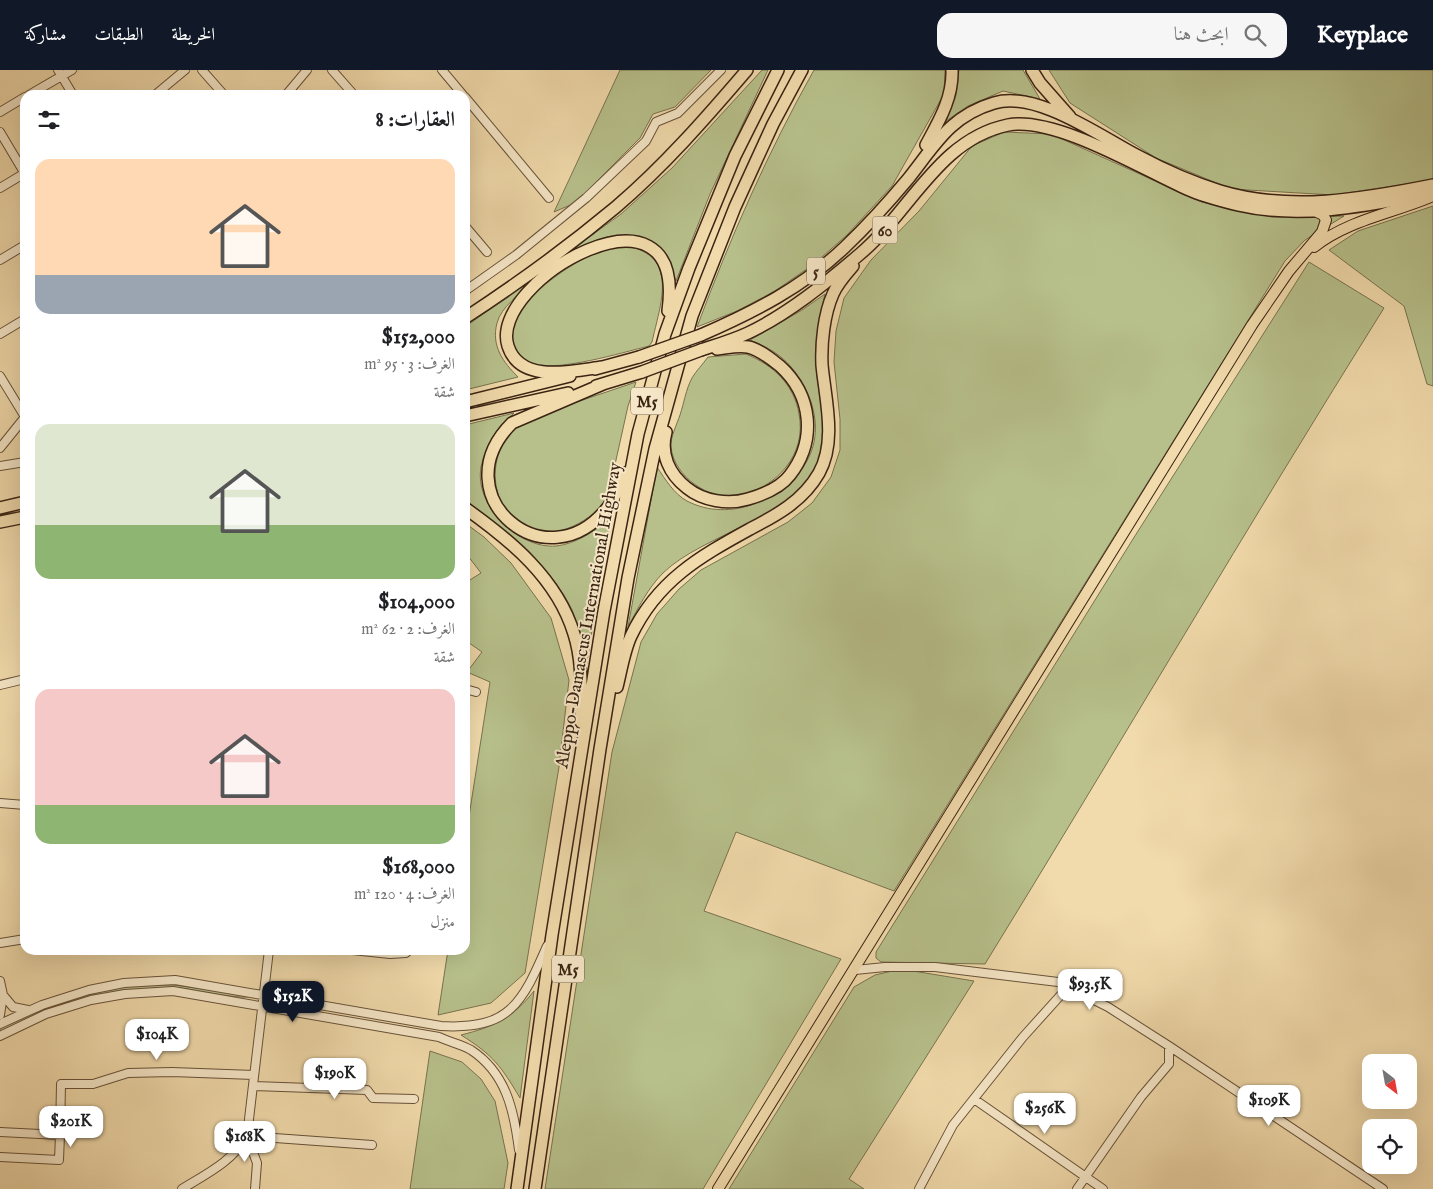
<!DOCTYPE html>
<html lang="ar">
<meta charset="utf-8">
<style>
:root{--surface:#fff;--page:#f6f6f6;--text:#202124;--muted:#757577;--accent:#111827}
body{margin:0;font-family:"IM FELL English",Amiri,serif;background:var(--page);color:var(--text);direction:rtl;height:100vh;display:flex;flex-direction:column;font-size:19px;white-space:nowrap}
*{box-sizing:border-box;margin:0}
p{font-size:16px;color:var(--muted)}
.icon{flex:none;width:28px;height:28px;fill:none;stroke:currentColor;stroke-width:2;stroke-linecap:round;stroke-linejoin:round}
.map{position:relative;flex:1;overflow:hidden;direction:ltr}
.panel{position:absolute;left:20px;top:20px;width:450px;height:865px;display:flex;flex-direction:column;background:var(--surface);border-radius:15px;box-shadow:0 5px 20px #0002;direction:rtl}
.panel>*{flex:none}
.needle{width:32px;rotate:149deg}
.tools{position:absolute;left:1362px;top:984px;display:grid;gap:10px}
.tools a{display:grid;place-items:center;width:55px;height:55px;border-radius:10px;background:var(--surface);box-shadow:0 5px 20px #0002;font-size:25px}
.price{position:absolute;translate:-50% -42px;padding:0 11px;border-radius:10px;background:#fff;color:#222;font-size:16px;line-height:32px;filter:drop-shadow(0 1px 2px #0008)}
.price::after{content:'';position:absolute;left:50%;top:30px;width:15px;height:11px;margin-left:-8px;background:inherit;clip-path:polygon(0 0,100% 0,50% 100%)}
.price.on{background:var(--accent);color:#fff}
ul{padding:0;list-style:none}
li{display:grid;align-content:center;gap:10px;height:265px;padding:0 15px}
li span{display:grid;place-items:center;height:155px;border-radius:15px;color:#555}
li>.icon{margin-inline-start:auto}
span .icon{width:90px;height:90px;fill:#fffc;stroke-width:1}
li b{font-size:21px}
h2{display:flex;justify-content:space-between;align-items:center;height:60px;padding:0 15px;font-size:21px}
header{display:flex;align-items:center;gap:30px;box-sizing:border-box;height:70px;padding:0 25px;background:var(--accent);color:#fff}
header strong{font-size:24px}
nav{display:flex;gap:28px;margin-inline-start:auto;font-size:18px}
.search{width:350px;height:45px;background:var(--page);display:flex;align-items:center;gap:12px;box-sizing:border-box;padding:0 18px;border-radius:15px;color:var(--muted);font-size:19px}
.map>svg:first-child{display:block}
</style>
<header>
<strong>Keyplace</strong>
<div class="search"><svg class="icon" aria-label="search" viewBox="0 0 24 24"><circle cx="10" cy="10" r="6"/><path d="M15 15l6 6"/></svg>ابحث هنا</div>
<nav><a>الخريطة</a><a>الطبقات</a><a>مشاركة</a></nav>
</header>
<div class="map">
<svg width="1433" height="1119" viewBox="0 0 1433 1119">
<rect width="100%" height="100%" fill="#f1daab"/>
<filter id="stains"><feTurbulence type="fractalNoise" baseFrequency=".004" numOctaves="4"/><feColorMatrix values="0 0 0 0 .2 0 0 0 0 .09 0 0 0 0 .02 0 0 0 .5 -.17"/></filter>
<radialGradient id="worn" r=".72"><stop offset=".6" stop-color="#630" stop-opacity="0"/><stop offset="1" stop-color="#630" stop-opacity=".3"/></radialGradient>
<path fill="#b7c08b" stroke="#79724f" d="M 620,0 L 711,0 L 675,37 L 653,44 L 640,68 L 575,133 L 554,142 Z
M 762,0 L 768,0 L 710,124 L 676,211 C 671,200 666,186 657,178 C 616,144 562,186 532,213 C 520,224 501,237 497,253 C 491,276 503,292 518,307 L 465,320 L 465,257 L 621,144 L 672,98 Z
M 814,0 L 945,0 L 944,24 L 892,116 L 847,165 L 814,194 L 775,221 L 737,241 L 697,257 C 730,168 768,82 814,0 Z
M 959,0 L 1023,0 L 1040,29 L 1003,21 L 968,36 L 946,51 L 956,25 Z
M 1049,0 L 1433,0 L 1433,110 L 1333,125 L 1231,119 L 1156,88 L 1070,33 Z
M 1004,62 L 1051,64 L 1202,132 L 1272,147 L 1344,146 L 1305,170 L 1285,191 L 894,821 L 736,762 L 704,841 L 841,889 L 703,1119 L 545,1119 L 612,682 L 641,572 L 657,544 L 679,519 L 701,500 L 788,452 L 812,433 L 831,407 L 840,380 L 840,349 L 834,292 L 836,261 L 844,228 L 871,190 L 919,141 L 972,76 Z
M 1433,136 L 1433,316 L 1427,314 L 1404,236 L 1329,180 L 1358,161 Z
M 627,176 C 680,186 660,235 652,272 L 649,276 C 617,284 564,300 533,295 C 525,294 518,284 515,277 C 512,270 511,263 513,255 C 519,226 584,183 612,177 C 616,176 622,177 627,176 Z
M 1309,192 L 1384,238 C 1248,455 1119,676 985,894 L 881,892 L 876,888 L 876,882 L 1133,469 Z
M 825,224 C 820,246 815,268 816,291 C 817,327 831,361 817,396 C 796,447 703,464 663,503 C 648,518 638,538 628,557 L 657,397 C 665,409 674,424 687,431 C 708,442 732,442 754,434 C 806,413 832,369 804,316 C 797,303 787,290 774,282 C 767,277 758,274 750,270 L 802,240 Z
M 746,284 C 773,295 794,314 799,344 C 807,384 777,418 738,426 C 710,431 674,407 671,377 C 670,368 677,354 680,345 C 684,333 686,319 692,308 C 696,301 703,294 708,287 Z
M 636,312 L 628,336 L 608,426 C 594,451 555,471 526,459 C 499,446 489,410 499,383 C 504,370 511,357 524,351 C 533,345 546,343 556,339 C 583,330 609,321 636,312 Z
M 514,343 C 497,360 486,372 481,397 C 474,435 518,479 556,476 C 576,474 594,461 610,449 L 585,604 C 582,583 580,559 572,540 C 550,494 504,459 465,430 L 465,355 Z
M 465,453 L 484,467 L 511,493 L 551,548 L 569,610 L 559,697 L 525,903 L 491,933 L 438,945 L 448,880 L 465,880 L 465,772 L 490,612 L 467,602 L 482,582 L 465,570 L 465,513 L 481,503 L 465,482 Z
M 901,899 L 974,911 L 849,1109 L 864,1119 L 729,1119 L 854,917 L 875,905 Z
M 174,915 L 253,926 C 239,931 192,918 173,918 C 111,917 56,936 0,962 L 0,958 C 39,940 81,922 124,916 C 140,914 158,915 174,915 Z
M 534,921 L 520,1028 C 501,996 493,985 461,965 C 493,957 513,948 534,921 Z
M 430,981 L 462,992 L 481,1009 L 495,1031 L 508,1093 L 504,1119 L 410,1119 Z"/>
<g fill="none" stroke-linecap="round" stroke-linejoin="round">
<g stroke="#685239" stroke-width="10">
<path id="minor" d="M 58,0 L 73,25
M 202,0 L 224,25
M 332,0 L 354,25
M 442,0 L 463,25
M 29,25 L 72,0
M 155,25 L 185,0
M 286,25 L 307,0
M 465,27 L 549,128
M 0,42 L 25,27
M 0,62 L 25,104
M 0,118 L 25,103
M 465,156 L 487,182
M 0,190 L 25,175
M 465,221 L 516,185 L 586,128 L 646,71 L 656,52 L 678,43 L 721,0
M 0,264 L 25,249
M 0,306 L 25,347
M 0,378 L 25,347
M 0,396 L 25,392
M 0,615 L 25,609
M 465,619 L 476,622
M 0,733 L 25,735
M 0,873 L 25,869
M 352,880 L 390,884 L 406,883 L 409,880
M 855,900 L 885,897 L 935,897 L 1058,912 L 1108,937 L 1169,976 L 1169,994 L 1141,1027 L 1077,1119
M 0,911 L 3,925 L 0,945
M 3,925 L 13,937 L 28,940
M 0,954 L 42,935 L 89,920 L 124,913 L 175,910 L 441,956 C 510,960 522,933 547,876
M 0,966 L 46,944 L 91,930 L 125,924 L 173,921 L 439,967 C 449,972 461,974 471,980 C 506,1003 514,1040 519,1080
M 1169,976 L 1383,1119
M 253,1016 L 367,1020 L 373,1028 L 414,1029
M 974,1029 L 1103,1119
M 0,1062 L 60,1065 L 59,1090 L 0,1087
M 60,1065 L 61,1014 L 93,1014 L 128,1003 L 172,1002 L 254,1005
M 182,1119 C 206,1104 232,1092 247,1066 L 269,880
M 255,1119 L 257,1093 L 247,1066 L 372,1075
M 919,1119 L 953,1055 L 1023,967 L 1068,917"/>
</g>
<g stroke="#3b2413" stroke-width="12">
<path id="major" d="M 1314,177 C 1348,150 1394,143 1433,126
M 718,1119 L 1252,255 L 1289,201 L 1322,162 L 1326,150 L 1323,145 L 1313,140"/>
</g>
<g stroke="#3b2413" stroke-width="14">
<path id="highway" d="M 1032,0 L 1040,13 L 1070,47
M 926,75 C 939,51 953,28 952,0
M 465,248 C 517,214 568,177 616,137 C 664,96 706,48 747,0
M 701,265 C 754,242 803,217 845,177 C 867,156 888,133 908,109 C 935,75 950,46 994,33 C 1037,20 1101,67 1138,86 C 1164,100 1191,112 1220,121 C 1289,142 1363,129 1433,115
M 701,280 C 716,275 733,270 748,263 C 788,244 826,213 860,184 C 910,142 939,69 1008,55 C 1055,46 1142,99 1187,119 C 1202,126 1222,131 1238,135 C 1302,150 1370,135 1433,123
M 602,297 C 572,301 520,314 508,276 C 487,212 688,96 668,241
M 595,299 L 639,287
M 603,314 L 512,353 C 440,425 547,516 608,437 C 616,427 619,415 624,403
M 596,316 L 642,302
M 465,332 L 570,306
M 465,346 L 568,323
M 666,362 C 660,384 669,404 687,418 C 703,431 728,435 748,429 C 762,425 781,417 790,405 C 817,370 812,325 780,296 C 771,289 759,279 748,277 C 738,275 727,278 717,279
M 0,438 L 25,432
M 465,438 C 510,470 557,508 574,564 C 583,592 581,622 581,652
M 0,452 L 25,447
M 617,617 C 621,601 624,581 631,566 C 657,511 699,487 750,459 C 777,445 803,431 819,403 C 837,371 825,328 822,295 C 821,273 824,244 833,224 C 837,214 846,204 853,196
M 517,1119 L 552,865 L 604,541 L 638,364 L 665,264 L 689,198 L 735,86 L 778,0
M 535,1119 L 600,679 L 628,508 L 655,379 L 692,246 L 735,137 L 773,54 L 802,0"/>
</g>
<use href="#minor" stroke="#f6e7c8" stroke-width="8"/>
<use href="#major" stroke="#f1daab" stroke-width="10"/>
<use href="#highway" stroke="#f1daab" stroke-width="11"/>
<g stroke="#3b2413" stroke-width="14" stroke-linecap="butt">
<path id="highway-bridge" d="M 639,287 L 701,265
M 642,302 L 701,280"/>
</g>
<use href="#highway-bridge" stroke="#f1daab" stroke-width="11"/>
</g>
<g text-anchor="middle" stroke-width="4" stroke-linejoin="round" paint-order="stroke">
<g fill="#f6e7c8" stroke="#735e49" stroke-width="1">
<rect x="872.5" y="146.5" width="25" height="27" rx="4"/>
<rect x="807" y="187.5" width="18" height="27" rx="4"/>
<rect x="631" y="317.5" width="32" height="27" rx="4"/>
<rect x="552" y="885.5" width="32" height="27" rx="4"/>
</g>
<g font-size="16" font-weight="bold" fill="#3b2413">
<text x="885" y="166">60</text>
<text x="816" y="207">5</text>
<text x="647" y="337">M5</text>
<text x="568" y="905">M5</text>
</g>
<g font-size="18" fill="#3b2413" stroke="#f6e7c8">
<text transform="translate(588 545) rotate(-80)" y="6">Aleppo-Damascus International Highway</text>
</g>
</g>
<rect width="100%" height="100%" filter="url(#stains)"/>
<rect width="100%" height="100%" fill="url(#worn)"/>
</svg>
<div class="tools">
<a><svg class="needle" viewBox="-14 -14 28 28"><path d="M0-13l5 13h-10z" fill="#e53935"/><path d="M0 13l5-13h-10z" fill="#757577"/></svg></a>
<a><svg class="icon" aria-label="locate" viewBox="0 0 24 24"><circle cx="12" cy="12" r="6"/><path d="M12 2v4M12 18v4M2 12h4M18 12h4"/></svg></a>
</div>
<b class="price" style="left:1090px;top:941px">$93.5K</b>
<b class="price on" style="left:293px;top:953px">$152K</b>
<b class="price" style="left:157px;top:991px">$104K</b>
<b class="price" style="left:335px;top:1030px">$190K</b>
<b class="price" style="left:1269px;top:1057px">$109K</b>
<b class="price" style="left:1045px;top:1065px">$256K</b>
<b class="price" style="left:71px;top:1078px">$201K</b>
<b class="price" style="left:245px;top:1093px">$168K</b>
<section class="panel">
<h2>العقارات: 8<svg class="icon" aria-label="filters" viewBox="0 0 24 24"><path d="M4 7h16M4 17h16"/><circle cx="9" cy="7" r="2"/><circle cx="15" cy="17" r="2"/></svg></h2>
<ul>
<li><span style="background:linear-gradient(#ffd9b3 75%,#9aa5b1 0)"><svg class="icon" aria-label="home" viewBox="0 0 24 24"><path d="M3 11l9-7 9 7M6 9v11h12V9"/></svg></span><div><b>$152,000</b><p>الغرف: 3 · 95 m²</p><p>شقة</p></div></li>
<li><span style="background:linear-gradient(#dfe7d0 65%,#8fb573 0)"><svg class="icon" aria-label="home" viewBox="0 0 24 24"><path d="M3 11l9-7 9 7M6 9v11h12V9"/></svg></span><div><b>$104,000</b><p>الغرف: 2 · 62 m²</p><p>شقة</p></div></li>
<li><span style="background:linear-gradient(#f6c9c9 75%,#8fb573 0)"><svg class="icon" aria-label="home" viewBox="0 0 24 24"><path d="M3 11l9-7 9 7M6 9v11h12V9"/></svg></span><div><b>$168,000</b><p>الغرف: 4 · 120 m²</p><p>منزل</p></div></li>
</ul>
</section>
</div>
